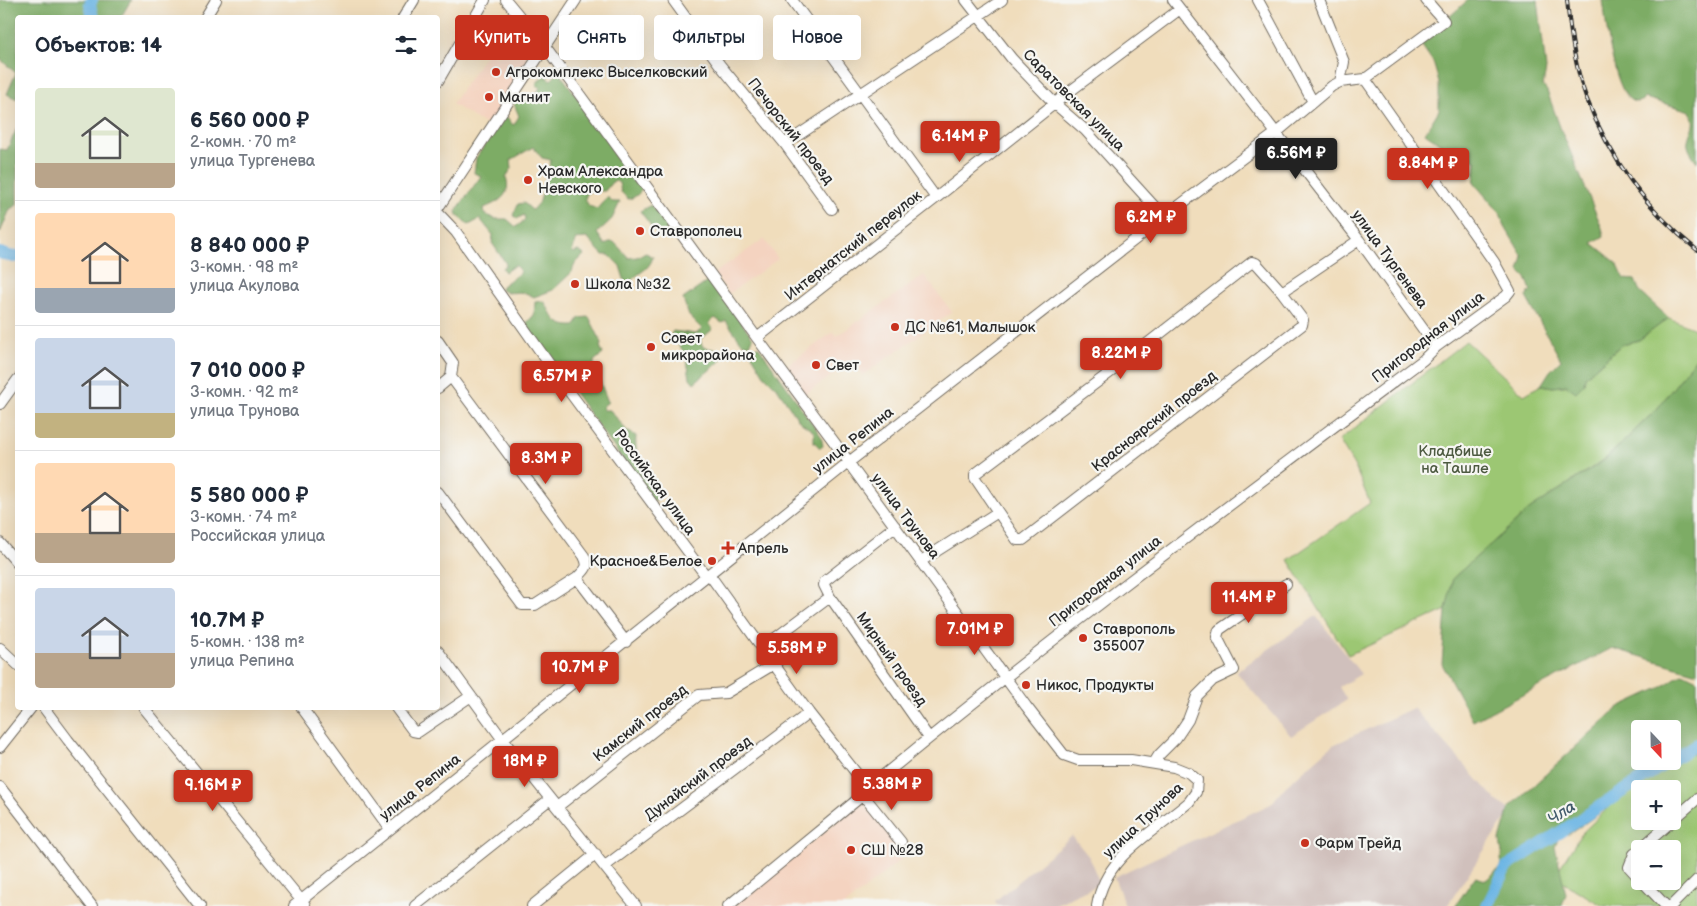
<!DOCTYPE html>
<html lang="ru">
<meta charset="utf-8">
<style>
:root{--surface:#fff;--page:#f6f6f7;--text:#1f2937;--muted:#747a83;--line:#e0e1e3;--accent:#c8321e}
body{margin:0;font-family:"Balsamiq Sans",sans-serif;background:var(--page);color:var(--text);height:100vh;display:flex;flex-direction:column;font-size:19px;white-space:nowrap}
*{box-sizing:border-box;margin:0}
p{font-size:16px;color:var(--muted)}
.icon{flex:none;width:28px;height:28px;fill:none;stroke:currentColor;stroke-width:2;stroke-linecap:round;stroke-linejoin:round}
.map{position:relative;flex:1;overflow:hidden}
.drawer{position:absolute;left:15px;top:15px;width:425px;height:695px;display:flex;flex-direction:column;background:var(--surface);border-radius:5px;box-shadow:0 5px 20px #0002}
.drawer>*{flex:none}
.top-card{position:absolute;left:455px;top:15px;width:475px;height:45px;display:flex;gap:10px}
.needle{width:32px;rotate:158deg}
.buttons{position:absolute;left:1631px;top:720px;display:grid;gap:10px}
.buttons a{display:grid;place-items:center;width:50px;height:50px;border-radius:5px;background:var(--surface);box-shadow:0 5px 20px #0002;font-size:25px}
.price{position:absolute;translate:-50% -42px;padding:0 11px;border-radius:5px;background:var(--accent);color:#fff;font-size:16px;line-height:32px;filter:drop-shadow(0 1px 2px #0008)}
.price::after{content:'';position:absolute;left:50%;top:30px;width:15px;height:11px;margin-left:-8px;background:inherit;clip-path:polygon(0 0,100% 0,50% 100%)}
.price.selected{background:#222;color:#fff}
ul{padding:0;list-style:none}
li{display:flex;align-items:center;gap:15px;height:125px;padding:0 20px}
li+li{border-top:1px solid var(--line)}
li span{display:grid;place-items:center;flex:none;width:140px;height:100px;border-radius:5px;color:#555}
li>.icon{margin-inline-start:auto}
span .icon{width:60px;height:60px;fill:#fffc;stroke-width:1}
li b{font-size:21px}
h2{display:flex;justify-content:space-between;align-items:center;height:60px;padding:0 20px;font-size:21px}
.pill{padding:0 18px;border-radius:5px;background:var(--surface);box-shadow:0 5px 20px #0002;font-size:18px;line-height:45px}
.pill.selected{background:var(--accent);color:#fff}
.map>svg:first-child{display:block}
</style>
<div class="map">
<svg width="1697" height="906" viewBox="0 0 1697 906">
<rect width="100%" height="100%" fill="#f6f6f2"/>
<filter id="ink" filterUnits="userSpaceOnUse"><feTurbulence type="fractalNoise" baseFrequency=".02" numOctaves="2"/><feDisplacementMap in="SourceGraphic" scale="10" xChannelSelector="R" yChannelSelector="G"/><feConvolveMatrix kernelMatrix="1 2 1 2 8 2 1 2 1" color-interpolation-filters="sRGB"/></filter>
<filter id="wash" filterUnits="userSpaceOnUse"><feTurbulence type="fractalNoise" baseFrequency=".0096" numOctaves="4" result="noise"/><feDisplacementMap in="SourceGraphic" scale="20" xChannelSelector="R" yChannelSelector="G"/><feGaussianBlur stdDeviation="1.12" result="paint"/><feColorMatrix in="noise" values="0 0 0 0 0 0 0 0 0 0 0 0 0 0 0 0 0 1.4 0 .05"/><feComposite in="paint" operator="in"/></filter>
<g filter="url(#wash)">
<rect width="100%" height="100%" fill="#f0ddbc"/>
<path fill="#f4d3c0" d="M 524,29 L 539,48 L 488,126 L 452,104 L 488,51 L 498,57 L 507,41 L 511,43 Z
M 764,239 L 778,259 L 729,294 L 714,273 Z
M 924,275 L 952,312 L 863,375 L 853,361 L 804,395 L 785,367 L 833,332 L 837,336 Z
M 862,801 L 905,856 L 844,906 L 732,906 Z"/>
<path fill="#d0c0bc" d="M 1316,616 L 1361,674 L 1339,687 L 1347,700 L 1291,736 L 1236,672 Z
M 1413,708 L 1497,801 L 1511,810 L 1447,906 L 1125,906 L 1114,877 L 1271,804 L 1285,787 L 1333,745 Z
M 1072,836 L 1089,857 L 1100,884 L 1052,906 L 998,906 L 995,901 Z"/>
<path fill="#9cc773" stroke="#64794f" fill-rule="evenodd" d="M 1669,318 L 1697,330 L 1697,357 L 1657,409 L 1605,459 L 1529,510 L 1453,578 L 1446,610 L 1348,655 L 1288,560 L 1370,503 L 1355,467 L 1339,440 L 1466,341 L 1524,395 L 1541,385 L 1553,387 L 1584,384 L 1585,377 L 1622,344 L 1639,340 Z
M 1697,729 L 1697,906 L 1603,906 L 1554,877 L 1581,834 L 1657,761 L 1672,761 ZM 1640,789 L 1672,789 L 1672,821 L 1640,821 ZM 1640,849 L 1672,849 L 1672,881 L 1640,881 Z"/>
<path fill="#7dac65" stroke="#546c48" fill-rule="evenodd" d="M 0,0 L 131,0 L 121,17 L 18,18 L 17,99 L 7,94 L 16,73 L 0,59 Z
M 1468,0 L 1538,0 L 1546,69 L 1543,86 L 1547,91 L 1560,127 L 1602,228 L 1604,236 L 1592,243 L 1617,263 L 1624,279 L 1635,280 L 1640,292 L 1669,318 L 1639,340 L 1622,344 L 1585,377 L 1584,384 L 1576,392 L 1566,385 L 1553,387 L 1541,385 L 1550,371 L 1561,360 L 1526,297 L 1531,290 L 1526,278 L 1519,271 L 1523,257 L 1505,227 L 1500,213 L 1474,183 L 1476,162 L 1458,145 L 1445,147 L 1425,133 L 1439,110 L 1439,82 L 1433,62 L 1420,43 Z
M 1603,0 L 1697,0 L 1697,162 C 1693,156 1686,148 1688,140 C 1691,127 1697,125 1690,111 L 1645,98 C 1616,124 1605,15 1603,0 Z
M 559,72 L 642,187 C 641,193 635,198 628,199 L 621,192 L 619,183 L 616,181 L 612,182 L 605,191 L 600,191 L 598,187 L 587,193 L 585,199 L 589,206 L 597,209 L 607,197 L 613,202 L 620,202 L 612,219 L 597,233 L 605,245 L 609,242 L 614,242 L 629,258 L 637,257 L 646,253 L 653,257 C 649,271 639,271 630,282 L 625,282 L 620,266 L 609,255 L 603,255 L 587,238 L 576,239 L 572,253 L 579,251 L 584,255 L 575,264 L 571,273 L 553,290 L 534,297 C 518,287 514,297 501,290 L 502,286 L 521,272 L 515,265 L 505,272 L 502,268 L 506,265 L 505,262 L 492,243 L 493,235 L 480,219 L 469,225 L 457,215 L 456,211 L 481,176 L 474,173 L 476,158 L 503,118 L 507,117 L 512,124 L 514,125 L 519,116 L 514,104 L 519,97 L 528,102 L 531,101 L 540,88 L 536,84 L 544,75 L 551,80 ZM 533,147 L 542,158 L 551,160 L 540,201 L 532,210 L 524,203 L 518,204 L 513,215 L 517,219 L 524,215 L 525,220 L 516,227 L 507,219 L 495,219 L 485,214 L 484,208 C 499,202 512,195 506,177 L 512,168 L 511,160 Z
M 17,128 L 17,205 L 10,209 L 0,233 L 0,149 L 7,150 Z
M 651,205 L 669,226 L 660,238 L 640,211 Z
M 707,282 L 713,284 L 753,338 L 750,345 L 743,344 L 726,321 L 722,323 L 715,318 L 709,323 L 713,329 L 700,340 L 703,347 L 723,351 L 723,359 L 694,383 L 690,378 L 686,355 L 671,334 L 673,331 L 696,334 L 702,329 L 689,316 L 683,299 Z
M 544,301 C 553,316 555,327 575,326 L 579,318 L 589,317 L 602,343 L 600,346 L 603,354 L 594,361 L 594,366 L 608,402 L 603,406 L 603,410 L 610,410 L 627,431 L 636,436 C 635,447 637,463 646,471 L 645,479 L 652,483 L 657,500 L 652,500 L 525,325 L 534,315 L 535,302 Z
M 755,347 L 759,347 L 821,436 L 823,446 L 820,448 L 814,442 L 814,432 L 800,422 L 777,388 L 764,375 L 752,355 L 752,350 Z
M 1697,357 L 1697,673 L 1612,648 L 1473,721 L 1442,664 L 1446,610 L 1453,578 L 1529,510 L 1606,459 L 1657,409 Z
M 1683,673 L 1697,680 L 1697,755 L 1688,753 L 1569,834 L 1560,834 L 1555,847 L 1566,894 L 1562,906 L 1455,906 L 1475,877 L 1486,880 L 1500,868 L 1502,853 L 1500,840 L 1509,808 L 1619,707 L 1662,687 ZM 1640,729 L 1672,729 L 1672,761 L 1640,761 Z"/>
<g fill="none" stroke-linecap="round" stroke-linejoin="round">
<path stroke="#6cb5e4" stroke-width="12" d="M 92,0 L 90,4 L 93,18
M 0,253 L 13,257 L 18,256
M 1672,760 L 1697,744
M 1487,906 L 1506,867 L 1670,761"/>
</g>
</g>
<g filter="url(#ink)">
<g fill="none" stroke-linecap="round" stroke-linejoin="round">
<g stroke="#70695e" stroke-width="12">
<path id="minor" d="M 506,0 L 545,47 L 757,338 L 849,462 L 853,469 L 1026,706 L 1064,755 L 1078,760 L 1131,760 L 1174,767 L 1189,773 L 1197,780 L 1196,792 L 1189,802 C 1153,833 1105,855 1097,906
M 673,0 L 720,65 L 785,144 L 832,209
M 792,0 L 936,198
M 966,0 L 1012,59 L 1054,103 L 1085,130 L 1164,217
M 1173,0 L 1359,240 L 1436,347
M 1258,0 L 1313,102
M 1319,0 L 1344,62 L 1340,82
M 205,18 L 216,0
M 403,18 L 414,0
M 438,81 L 485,0
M 785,144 L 1002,0
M 438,208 L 576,0
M 438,213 L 456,232 L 557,375 L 706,576
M 757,338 L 936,198 L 1069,92 L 1180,9
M 438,341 L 453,363 L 451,377 L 584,556 C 590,568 585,569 577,578 L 626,642
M 438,388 L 451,377
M 0,404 L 18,379
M 438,492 L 522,605 L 535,605 L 577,578
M 998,512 L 1017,540 L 1023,540 L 1302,325 L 1303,320 L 1282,292
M 895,526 L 825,581 L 824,585 L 830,597 L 929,738
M 0,543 L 18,564
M 921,561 L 998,512 L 975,478 L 975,474 L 1116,368 L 1252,262 L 1256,263 L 1282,292 L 1359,240
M 709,574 L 809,713 L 868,788
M 0,648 L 18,665
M 762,648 L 830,597
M 438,651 L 503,740 L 636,906
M 44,708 L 68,740 L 200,906
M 144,708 L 305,905
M 302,708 L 390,829
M 396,708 L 413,731 L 418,732 L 471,696
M 0,747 L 31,708
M 1154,763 L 1159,755 L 1176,738 L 1188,720 L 1197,696 L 1213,680 L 1234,670 L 1217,637 L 1219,630 L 1286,584
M 0,787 L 92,906
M 863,795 L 901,842
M 557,807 L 699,695 L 726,693 L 774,664
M 1672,821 L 1697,799
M 1640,849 L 1672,821
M 1640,849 L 1634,854 L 1629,867 L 1640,879
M 605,866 L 809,713
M 1642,881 L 1666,906
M 294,906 L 849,462 L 1164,217 L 1276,133 L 1332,86 L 1340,82 L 1365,79 L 1444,21 L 1426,0
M 415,906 L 550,799
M 532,906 L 596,854
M 728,906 L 863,795 L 868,788 C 1048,640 1236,500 1423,360 L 1436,347 L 1506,296 L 1510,291 L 1494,262 L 1365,79
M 1671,906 L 1697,880"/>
</g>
<use href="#minor" stroke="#fff" stroke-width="10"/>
<g stroke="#2b2b2b" stroke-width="4">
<path id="rail" d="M 1567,0 C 1570,32 1575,67 1586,97 C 1609,157 1647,210 1697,250"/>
</g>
<use href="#rail" stroke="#f6f6f2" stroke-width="2" stroke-dasharray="5.5" stroke-linecap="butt"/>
</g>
</g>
<g fill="#c8321e" stroke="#f6f6f2" stroke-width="2">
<circle cx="496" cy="72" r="5"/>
<circle cx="489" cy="97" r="5"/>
<circle cx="528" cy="180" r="5"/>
<circle cx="640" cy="231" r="5"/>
<circle cx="575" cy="284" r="5"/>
<circle cx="895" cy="327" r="5"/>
<circle cx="651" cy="347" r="5"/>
<circle cx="816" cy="365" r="5"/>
<path d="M725.5 540.5h5v5h5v5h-5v5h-5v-5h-5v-5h5z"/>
<circle cx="712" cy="561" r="5"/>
<circle cx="1083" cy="638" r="5"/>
<circle cx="1026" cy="685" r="5"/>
<circle cx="1305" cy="843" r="5"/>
<circle cx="851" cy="850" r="5"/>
</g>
<g text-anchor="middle" stroke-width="4.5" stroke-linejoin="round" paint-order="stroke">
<g font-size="15" fill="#2b2b2b" stroke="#f6f6f2" text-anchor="start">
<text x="506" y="77">Агрокомплекс Выселковский</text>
<text x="499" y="102">Магнит</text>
<text x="538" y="176">Храм Александра<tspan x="538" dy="17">Невского</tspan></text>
<text x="650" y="236">Ставрополец</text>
<text x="585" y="289">Школа №32</text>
<text x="905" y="332">ДС №61, Малышок</text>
<text x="661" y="343">Совет<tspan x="661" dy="17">микрорайона</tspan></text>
<text x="826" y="370">Свет</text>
<text x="738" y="553">Апрель</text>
<text x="702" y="566" text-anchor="end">Красное&amp;Белое</text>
<text x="1093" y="634">Ставрополь<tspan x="1093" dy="17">355007</tspan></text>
<text x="1036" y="690">Никос, Продукты</text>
<text x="1315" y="848">Фарм Трейд</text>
<text x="861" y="855">СШ №28</text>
</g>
<g font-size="15" fill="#2b2b2b" stroke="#f6f6f2">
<text transform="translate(1074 100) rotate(45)" y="5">Саратовская улица</text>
<text transform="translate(791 131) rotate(52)" y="5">Печорский проезд</text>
<text transform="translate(853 245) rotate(-38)" y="5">Интернатский переулок</text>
<text transform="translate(1390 259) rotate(54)" y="5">улица Тургенева</text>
<text transform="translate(1428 337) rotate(-38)" y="5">Пригородная улица</text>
<text transform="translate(1154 421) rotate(-38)" y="5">Красноярский проезд</text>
<text transform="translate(853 440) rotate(-38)" y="5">улица Репина</text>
<text transform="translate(655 482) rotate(54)" y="5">Российская улица</text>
<text transform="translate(906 516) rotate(53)" y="5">улица Трунова</text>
<text transform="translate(1105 581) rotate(-38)" y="5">Пригородная улица</text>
<text transform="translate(892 659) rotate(55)" y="5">Мирный проезд</text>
<text transform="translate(640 723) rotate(-38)" y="5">Камский проезд</text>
<text transform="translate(698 778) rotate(-37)" y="5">Дунайский проезд</text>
<text transform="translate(420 787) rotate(-38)" y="5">улица Репина</text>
<text transform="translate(1143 820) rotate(-43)" y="5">улица Трунова</text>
</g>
<g font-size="15" fill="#4d5a41" stroke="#f6f6f2">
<text x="1455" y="456">Кладбище<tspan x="1455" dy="17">на Ташле</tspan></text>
</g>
<g font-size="16" font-style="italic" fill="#425b6c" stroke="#f6f6f2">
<text transform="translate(1561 812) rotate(-33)" y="6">Чла</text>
</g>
</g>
</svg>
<div class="buttons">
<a><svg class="needle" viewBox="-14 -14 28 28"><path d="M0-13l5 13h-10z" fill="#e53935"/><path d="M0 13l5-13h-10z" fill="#747a83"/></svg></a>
<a>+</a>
<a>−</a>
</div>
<b class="price" style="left:960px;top:163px">6.14M ₽</b>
<b class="price selected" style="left:1296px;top:180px">6.56M ₽</b>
<b class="price" style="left:1428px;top:190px">8.84M ₽</b>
<b class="price" style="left:1151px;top:244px">6.2M ₽</b>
<b class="price" style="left:1121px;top:380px">8.22M ₽</b>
<b class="price" style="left:562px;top:403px">6.57M ₽</b>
<b class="price" style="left:546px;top:485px">8.3M ₽</b>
<b class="price" style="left:1249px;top:624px">11.4M ₽</b>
<b class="price" style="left:975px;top:656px">7.01M ₽</b>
<b class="price" style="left:797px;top:675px">5.58M ₽</b>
<b class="price" style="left:580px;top:694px">10.7M ₽</b>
<b class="price" style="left:525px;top:788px">18M ₽</b>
<b class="price" style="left:892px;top:811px">5.38M ₽</b>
<b class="price" style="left:213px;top:812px">9.16M ₽</b>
<div class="top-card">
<a class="pill selected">Купить</a>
<a class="pill">Снять</a>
<a class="pill">Фильтры</a>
<a class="pill">Новое</a>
</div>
<section class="drawer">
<h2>Объектов: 14<svg class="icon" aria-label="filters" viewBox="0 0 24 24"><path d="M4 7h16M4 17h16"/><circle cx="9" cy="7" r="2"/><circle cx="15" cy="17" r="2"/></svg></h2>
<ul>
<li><span style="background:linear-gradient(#dfe7d0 75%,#b9a48a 0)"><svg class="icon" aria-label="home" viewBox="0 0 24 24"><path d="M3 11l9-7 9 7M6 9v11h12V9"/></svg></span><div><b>6 560 000 ₽</b><p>2-комн. · 70 m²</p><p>улица Тургенева</p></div></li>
<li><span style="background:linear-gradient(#ffd9b3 75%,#9aa5b1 0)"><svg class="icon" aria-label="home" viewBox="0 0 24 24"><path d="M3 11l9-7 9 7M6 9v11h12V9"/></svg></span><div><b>8 840 000 ₽</b><p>3-комн. · 98 m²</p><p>улица Акулова</p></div></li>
<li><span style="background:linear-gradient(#c9d6e8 75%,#c2b280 0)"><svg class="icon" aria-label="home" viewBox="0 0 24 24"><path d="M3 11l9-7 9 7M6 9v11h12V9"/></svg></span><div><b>7 010 000 ₽</b><p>3-комн. · 92 m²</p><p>улица Трунова</p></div></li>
<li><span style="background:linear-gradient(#ffd9b3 70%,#b9a48a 0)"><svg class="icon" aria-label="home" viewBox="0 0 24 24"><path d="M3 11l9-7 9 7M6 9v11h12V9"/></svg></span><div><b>5 580 000 ₽</b><p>3-комн. · 74 m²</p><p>Российская улица</p></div></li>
<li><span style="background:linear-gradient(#c9d6e8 65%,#b9a48a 0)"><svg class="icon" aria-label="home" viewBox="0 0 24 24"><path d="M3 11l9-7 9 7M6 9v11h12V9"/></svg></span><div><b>10.7M ₽</b><p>5-комн. · 138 m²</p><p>улица Репина</p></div></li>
</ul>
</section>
</div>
